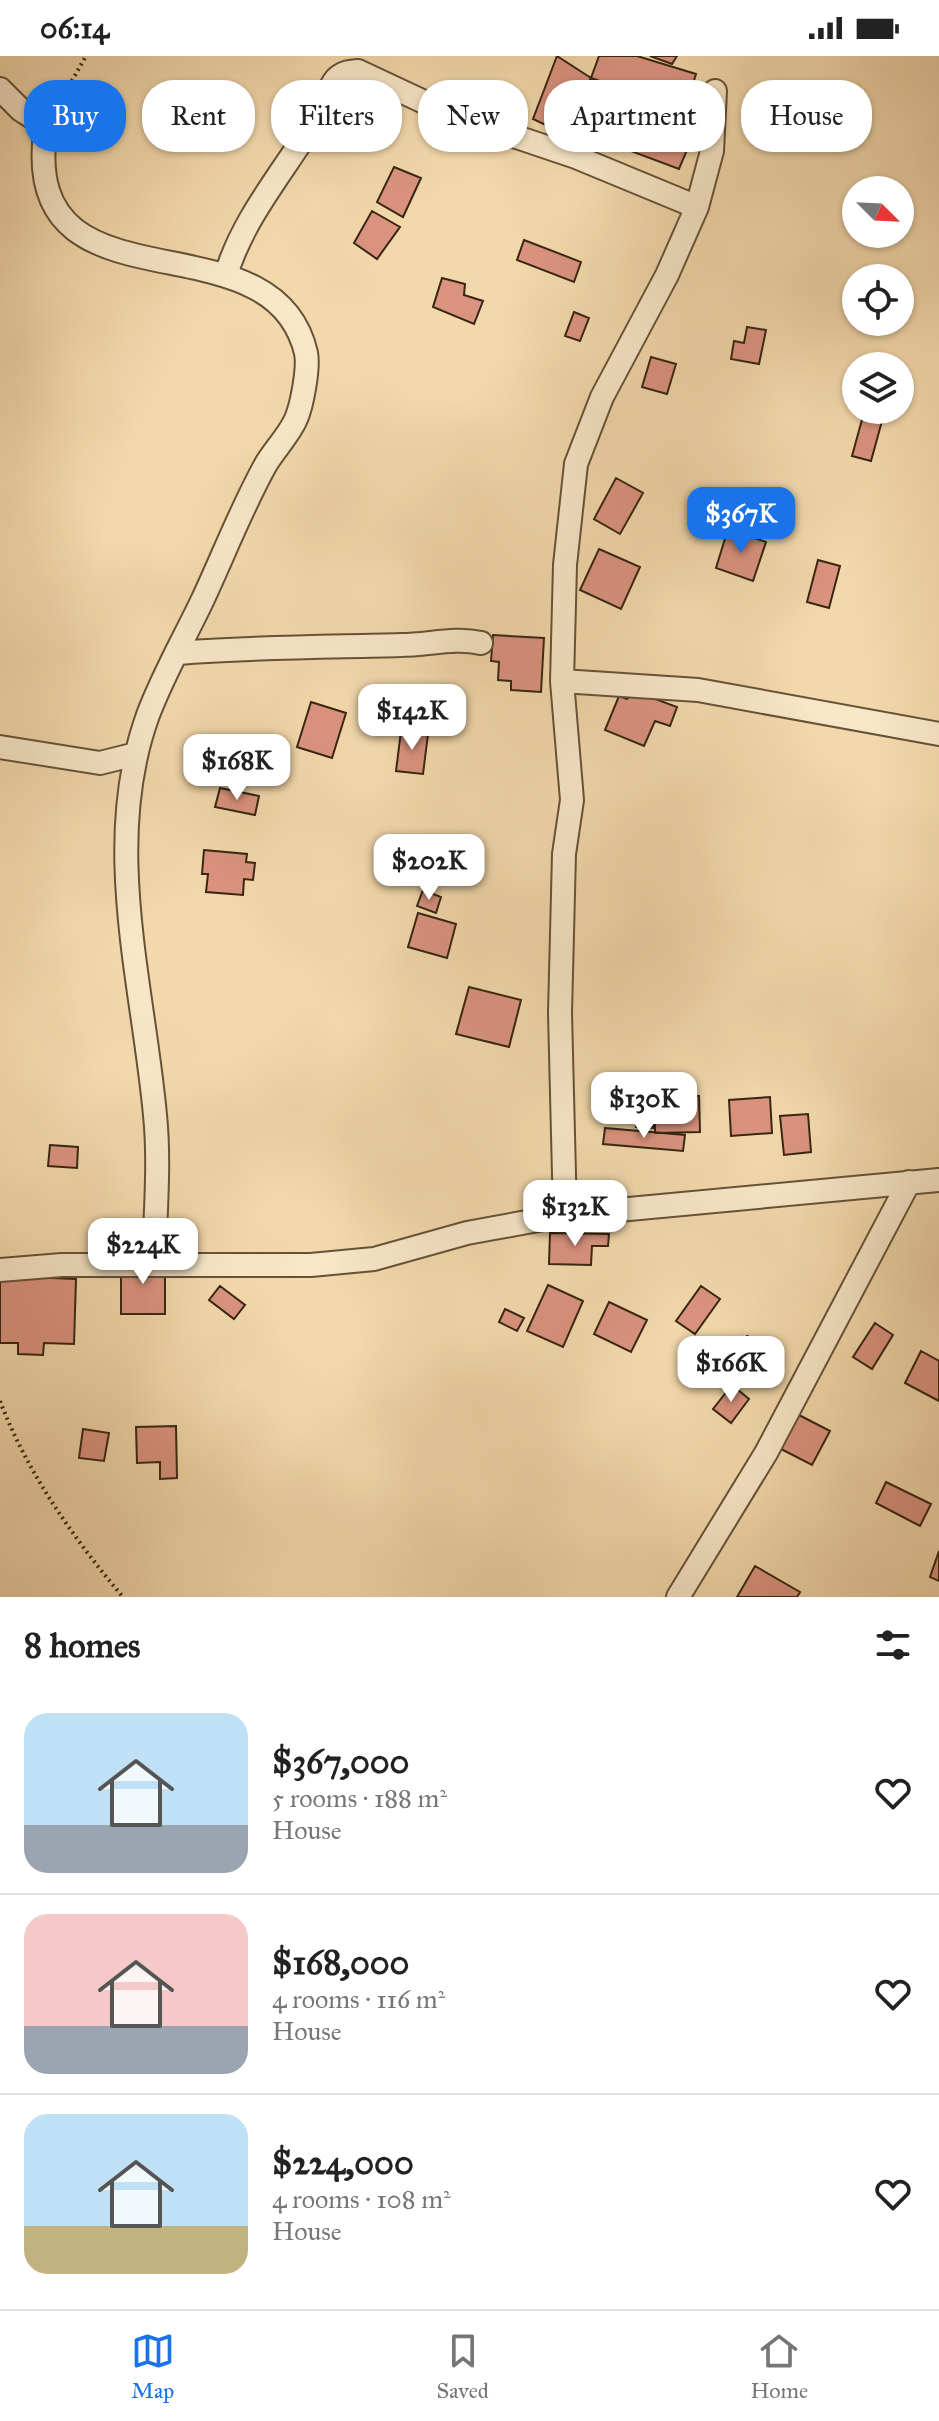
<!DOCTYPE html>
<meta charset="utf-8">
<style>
:root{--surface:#fff;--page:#f6f6f6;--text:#222;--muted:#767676;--line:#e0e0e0;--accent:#1a73e8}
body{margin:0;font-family:"IM FELL Great Primer",serif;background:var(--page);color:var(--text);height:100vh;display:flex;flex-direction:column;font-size:30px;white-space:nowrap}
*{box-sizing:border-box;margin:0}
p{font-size:26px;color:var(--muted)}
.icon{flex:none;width:44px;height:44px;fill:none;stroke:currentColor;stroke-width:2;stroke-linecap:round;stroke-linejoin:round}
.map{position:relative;height:1541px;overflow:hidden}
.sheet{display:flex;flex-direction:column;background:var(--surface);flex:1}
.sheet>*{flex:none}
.top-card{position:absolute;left:24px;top:24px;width:892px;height:72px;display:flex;gap:16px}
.needle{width:52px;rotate:114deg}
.controls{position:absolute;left:842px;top:120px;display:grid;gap:16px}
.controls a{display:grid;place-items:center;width:72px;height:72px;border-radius:50%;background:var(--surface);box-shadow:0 2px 6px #0004;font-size:40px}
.price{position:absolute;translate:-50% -68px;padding:0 18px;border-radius:16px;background:#fff;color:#222;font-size:26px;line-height:52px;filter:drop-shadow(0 2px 4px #0008)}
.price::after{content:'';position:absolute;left:50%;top:48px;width:24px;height:18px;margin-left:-12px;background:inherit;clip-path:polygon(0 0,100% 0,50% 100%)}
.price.on{background:var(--accent);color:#fff}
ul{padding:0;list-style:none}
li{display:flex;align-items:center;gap:24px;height:200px;padding:0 24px}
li+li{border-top:2px solid var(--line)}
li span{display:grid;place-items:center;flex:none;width:224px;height:160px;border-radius:24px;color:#555}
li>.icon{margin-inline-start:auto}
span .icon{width:96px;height:96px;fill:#fffc;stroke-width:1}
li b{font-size:34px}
h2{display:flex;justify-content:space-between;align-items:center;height:96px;padding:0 24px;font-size:34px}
.pill{padding:0 28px;border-radius:32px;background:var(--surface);box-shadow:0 2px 6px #0004;font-size:28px;line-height:72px}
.pill.on{background:var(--accent);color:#fff}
.status{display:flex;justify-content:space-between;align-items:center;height:56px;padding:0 40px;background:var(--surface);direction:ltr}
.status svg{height:22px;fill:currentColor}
.dock{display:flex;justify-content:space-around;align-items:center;height:112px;border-top:2px solid var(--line);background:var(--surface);font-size:22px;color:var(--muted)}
.dock a{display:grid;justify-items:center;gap:4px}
.dock .on{color:var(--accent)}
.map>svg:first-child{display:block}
</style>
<div class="status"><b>06:14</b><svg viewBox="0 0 49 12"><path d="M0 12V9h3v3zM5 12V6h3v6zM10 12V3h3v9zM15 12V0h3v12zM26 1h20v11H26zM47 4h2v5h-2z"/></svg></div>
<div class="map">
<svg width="939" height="1541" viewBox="0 0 939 1541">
<rect width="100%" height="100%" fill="#f2d8ab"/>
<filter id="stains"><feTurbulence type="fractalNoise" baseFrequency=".0025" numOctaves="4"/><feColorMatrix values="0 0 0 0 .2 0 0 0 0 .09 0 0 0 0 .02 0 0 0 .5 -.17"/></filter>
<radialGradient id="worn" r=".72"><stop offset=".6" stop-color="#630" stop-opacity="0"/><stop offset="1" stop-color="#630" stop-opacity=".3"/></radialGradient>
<path fill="#da937f" stroke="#372612" stroke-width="2" d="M 557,0 L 591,22 L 558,75 L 533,63 Z
M 599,0 L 637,0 L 696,18 L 685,54 L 591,22 Z
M 650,0 L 677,0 L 672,8 Z
M 602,42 L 695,75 L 679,113 L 588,79 Z
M 394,111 L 421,122 L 403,161 L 377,146 Z
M 372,155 L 400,171 L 377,203 L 354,187 Z
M 524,184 L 581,206 L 574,226 L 517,204 Z
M 442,222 L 465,228 L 464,239 L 483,245 L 474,268 L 433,251 Z
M 574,256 L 589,262 L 580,285 L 565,280 Z
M 747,271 L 766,274 L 759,308 L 731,303 L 734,285 L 744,287 Z
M 651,301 L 676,308 L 667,338 L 642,331 Z
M 863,360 L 882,365 L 871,405 L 852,400 Z
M 616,422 L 643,437 L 620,478 L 594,463 Z
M 728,473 L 766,486 L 753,525 L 716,512 Z
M 599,493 L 640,511 L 621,553 L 580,534 Z
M 818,504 L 840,510 L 829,552 L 807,546 Z
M 493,579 L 544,582 L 541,636 L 511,634 L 511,625 L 498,624 L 499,606 L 491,605 Z
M 634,635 L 677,651 L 670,670 L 655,665 L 644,690 L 605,674 L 619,640 L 627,643 Z
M 311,646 L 346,657 L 332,702 L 297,691 Z
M 401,675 L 428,678 L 423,718 L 396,715 Z
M 220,732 L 259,740 L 255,759 L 215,751 Z
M 204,794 L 247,798 L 246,806 L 255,807 L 253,824 L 244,823 L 243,839 L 206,836 L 208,818 L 202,818 Z
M 428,794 L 451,797 L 448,814 L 425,810 Z
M 423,834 L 441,841 L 436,857 L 417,850 Z
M 418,857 L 456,868 L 447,902 L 408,891 Z
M 469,931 L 521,944 L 509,991 L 456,978 Z
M 638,1018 L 655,1019 L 653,1072 L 636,1071 Z
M 655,1040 L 699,1040 L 700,1076 L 655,1077 Z
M 770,1041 L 772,1077 L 731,1080 L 729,1044 Z
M 808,1058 L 811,1096 L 784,1099 L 780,1060 Z
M 605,1072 L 685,1079 L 683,1095 L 603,1088 Z
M 50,1089 L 78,1091 L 77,1112 L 48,1110 Z
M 550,1177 L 609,1178 L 608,1190 L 592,1190 L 591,1209 L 549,1208 Z
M 121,1202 L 165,1202 L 165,1258 L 121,1258 Z
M 0,1220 L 76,1223 L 74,1288 L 44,1287 L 43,1299 L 18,1298 L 18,1287 L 0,1287 Z
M 548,1229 L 583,1245 L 563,1291 L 527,1275 Z
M 220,1230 L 245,1249 L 234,1263 L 209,1244 Z
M 701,1230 L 720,1243 L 695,1278 L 676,1265 Z
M 609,1246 L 647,1264 L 631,1296 L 594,1278 Z
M 505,1253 L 524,1262 L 517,1275 L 499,1266 Z
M 875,1267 L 893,1279 L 872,1313 L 853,1301 Z
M 747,1280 L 778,1296 L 762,1325 L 732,1309 Z
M 921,1295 L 939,1305 L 939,1345 L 905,1327 Z
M 732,1329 L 749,1343 L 731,1367 L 713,1353 Z
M 799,1359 L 830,1375 L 812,1409 L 781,1393 Z
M 176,1370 L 177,1422 L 160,1423 L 160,1406 L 137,1407 L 136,1371 Z
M 83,1373 L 109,1377 L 104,1405 L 79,1402 Z
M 886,1426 L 931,1448 L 920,1470 L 876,1447 Z
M 939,1495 L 939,1525 L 930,1521 Z
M 755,1510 L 800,1536 L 797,1541 L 737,1541 Z"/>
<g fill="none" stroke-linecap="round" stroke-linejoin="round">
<g stroke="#665238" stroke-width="26">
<path id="street" d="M 0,33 L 21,54 L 46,70 C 15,268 272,151 306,297 C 309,312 302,349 296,363 C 289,379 275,393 266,408 C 242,451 224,498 203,543 C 185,581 163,619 148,659 C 101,788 143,928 155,1059 C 160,1108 155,1159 154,1207
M 226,219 C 243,161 286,113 316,62 C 323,50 327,34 336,23 C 343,16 349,16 358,15 L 454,60 L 576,101 L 697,151
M 177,597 C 252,591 326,591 401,589 C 428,589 455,581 481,587
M 562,625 L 698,634 L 939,678
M 0,691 L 100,707 L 136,698
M 565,1159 L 560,957 L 564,798 L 572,744 L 562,625 L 565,509 L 576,408 L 602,341 L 667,219 L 697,151 L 712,95 L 715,35
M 0,1214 L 62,1209 L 311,1209 L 374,1203 L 467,1177 L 565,1159 L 939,1124
M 678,1541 L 766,1397 L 909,1126"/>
</g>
<path stroke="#372612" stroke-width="4" stroke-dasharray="2 4" stroke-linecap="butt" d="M 57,51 L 86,0
M 0,1345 C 27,1416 73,1482 123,1541"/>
<use href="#street" stroke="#f7e6c8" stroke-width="22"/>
</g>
<rect width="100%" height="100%" filter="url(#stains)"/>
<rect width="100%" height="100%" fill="url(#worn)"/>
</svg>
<div class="controls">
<a><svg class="needle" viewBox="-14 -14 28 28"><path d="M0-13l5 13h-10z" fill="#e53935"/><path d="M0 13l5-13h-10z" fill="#767676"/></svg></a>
<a><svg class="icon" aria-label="locate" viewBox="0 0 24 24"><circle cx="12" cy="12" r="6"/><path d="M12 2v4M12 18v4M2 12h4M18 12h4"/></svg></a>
<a><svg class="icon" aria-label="layers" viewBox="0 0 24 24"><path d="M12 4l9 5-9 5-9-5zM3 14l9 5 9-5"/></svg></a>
</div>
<b class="price on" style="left:741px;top:499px">$367K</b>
<b class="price" style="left:412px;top:696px">$142K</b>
<b class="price" style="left:237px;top:746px">$168K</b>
<b class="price" style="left:429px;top:846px">$202K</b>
<b class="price" style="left:644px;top:1084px">$130K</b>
<b class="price" style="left:575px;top:1192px">$132K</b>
<b class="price" style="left:143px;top:1230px">$224K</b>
<b class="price" style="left:731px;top:1348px">$166K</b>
<div class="top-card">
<a class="pill on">Buy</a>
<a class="pill">Rent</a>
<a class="pill">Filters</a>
<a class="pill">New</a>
<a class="pill">Apartment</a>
<a class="pill">House</a>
</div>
</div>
<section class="sheet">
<h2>8 homes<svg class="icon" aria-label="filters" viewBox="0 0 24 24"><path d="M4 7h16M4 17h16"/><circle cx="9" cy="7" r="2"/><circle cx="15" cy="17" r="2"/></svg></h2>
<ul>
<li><span style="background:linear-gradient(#bfe0f5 70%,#9aa5b1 0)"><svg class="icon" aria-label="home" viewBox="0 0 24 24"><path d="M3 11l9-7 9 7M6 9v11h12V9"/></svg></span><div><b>$367,000</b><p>5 rooms · 188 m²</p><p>House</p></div><svg class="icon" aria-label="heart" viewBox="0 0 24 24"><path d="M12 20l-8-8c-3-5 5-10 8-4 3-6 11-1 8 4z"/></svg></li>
<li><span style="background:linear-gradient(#f6c9c9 70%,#9aa5b1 0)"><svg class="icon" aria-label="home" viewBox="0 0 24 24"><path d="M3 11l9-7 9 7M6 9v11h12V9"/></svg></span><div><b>$168,000</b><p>4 rooms · 116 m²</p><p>House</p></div><svg class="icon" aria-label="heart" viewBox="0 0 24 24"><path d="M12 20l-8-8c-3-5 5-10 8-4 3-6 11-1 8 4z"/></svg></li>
<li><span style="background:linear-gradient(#bfe0f5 70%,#c2b280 0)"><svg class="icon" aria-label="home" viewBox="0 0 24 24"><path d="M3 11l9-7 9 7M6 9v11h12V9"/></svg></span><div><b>$224,000</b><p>4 rooms · 108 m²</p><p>House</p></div><svg class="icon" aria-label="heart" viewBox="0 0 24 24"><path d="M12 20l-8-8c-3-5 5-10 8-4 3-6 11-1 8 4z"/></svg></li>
</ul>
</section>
<nav class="dock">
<a class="on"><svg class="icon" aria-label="map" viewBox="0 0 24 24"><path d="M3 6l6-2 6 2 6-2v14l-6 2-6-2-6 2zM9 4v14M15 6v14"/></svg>Map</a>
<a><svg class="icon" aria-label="saved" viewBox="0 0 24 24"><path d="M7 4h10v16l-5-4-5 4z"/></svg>Saved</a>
<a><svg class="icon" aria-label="home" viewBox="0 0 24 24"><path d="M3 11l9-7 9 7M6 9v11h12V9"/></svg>Home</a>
</nav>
